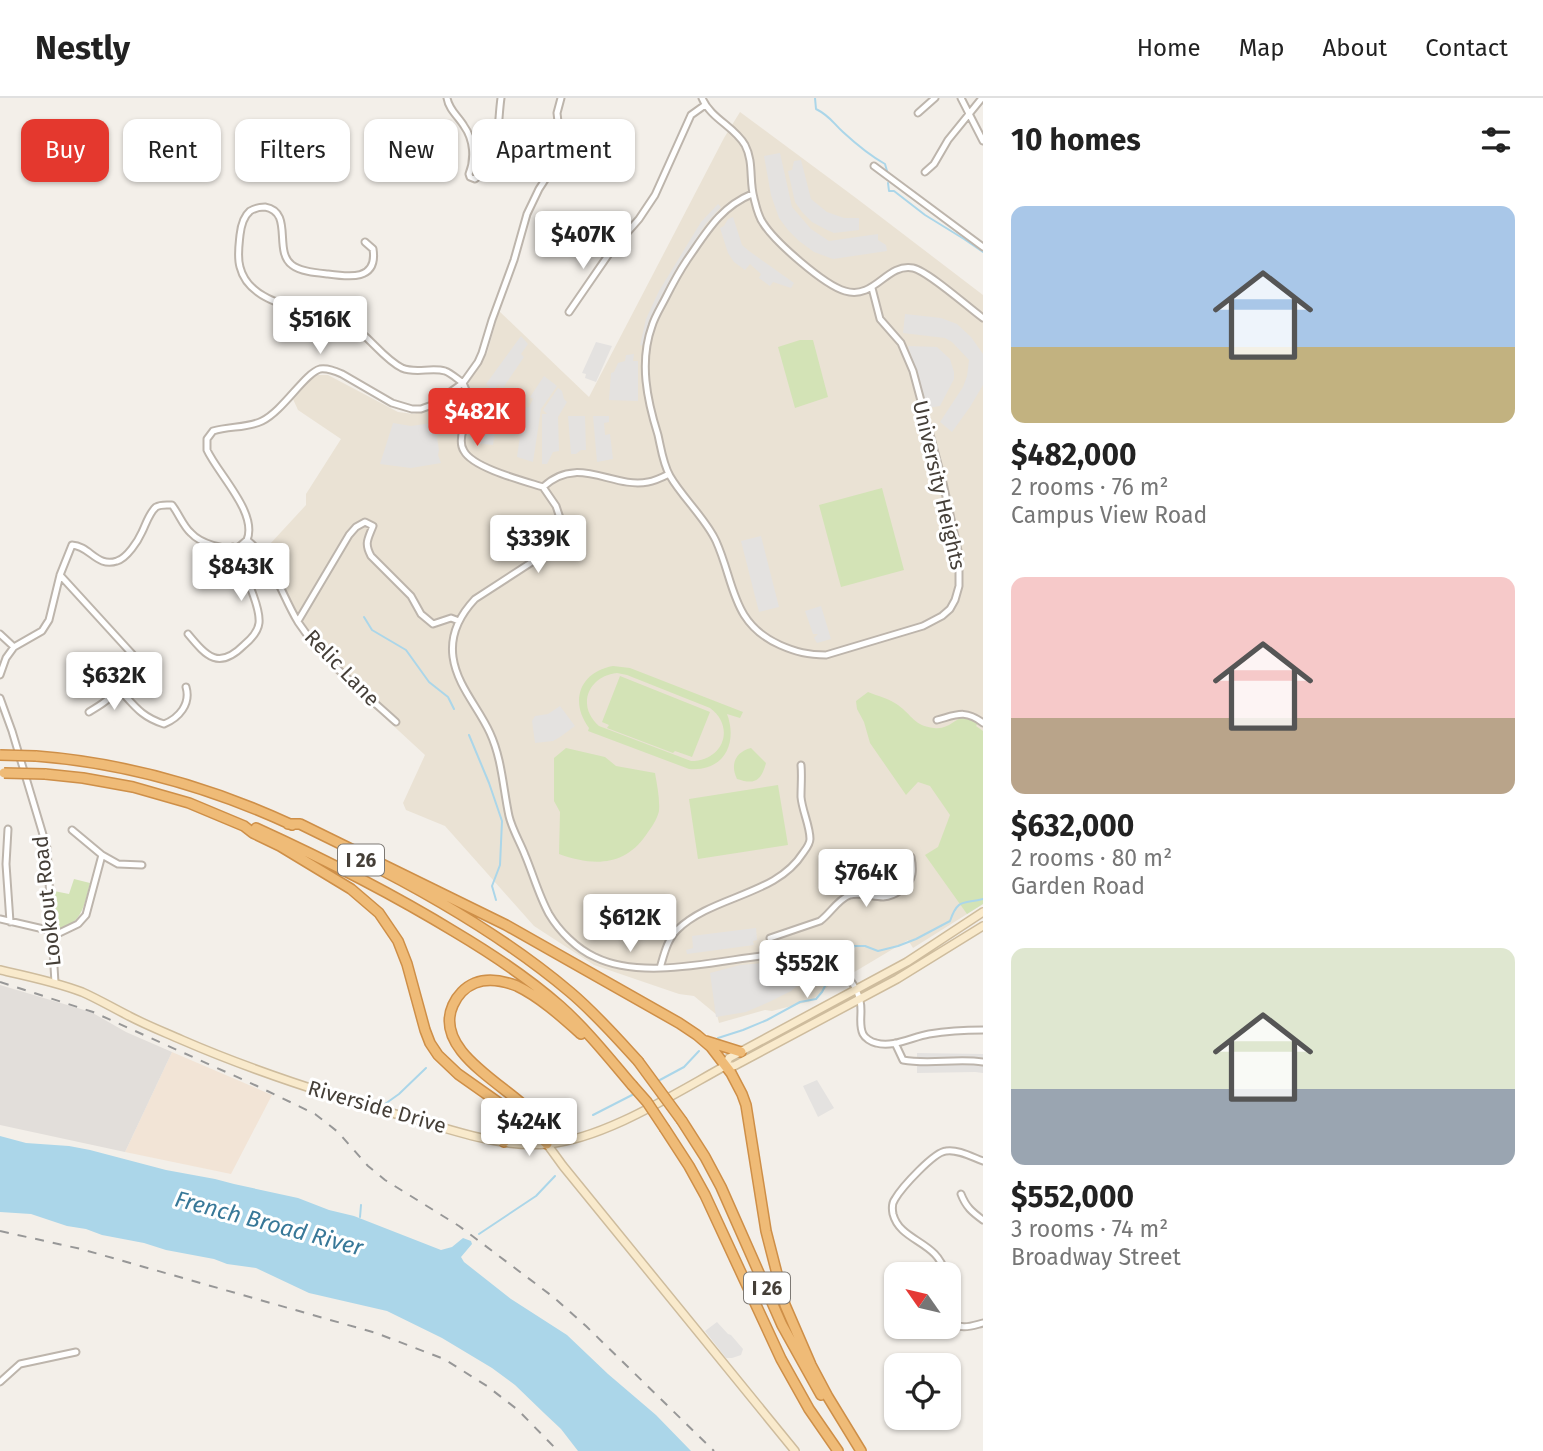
<!DOCTYPE html>
<meta charset="utf-8">
<style>
:root{--surface:#fff;--page:#f2f2f2;--text:#222;--muted:#767676;--line:#e0e0e0;--accent:#e4382e}
body{margin:0;font-family:"Fira Sans",sans-serif;background:var(--page);color:var(--text);height:100vh;display:flex;flex-direction:column;font-size:26px;white-space:nowrap}
*{box-sizing:border-box;margin:0}
p{font-size:23px;color:var(--muted)}
.icon{flex:none;width:38px;height:38px;fill:none;stroke:currentColor;stroke-width:2;stroke-linecap:round;stroke-linejoin:round}
.map{position:relative;flex:1;overflow:hidden}
.details{display:flex;flex-direction:column;background:var(--surface);width:560px}
.details>*{flex:none}
.guide{position:absolute;left:21px;top:21px;width:665px;height:63px;display:flex;gap:14px}
.needle{width:46px;rotate:304deg}
.tools{position:absolute;left:884px;top:1164px;display:grid;gap:14px}
.tools a{display:grid;place-items:center;width:77px;height:77px;border-radius:14px;background:var(--surface);box-shadow:0 2px 5px #0004;font-size:35px}
.price{position:absolute;translate:-50% -60px;padding:0 16px;border-radius:7px;background:#fff;color:#222;font-size:23px;line-height:46px;filter:drop-shadow(0 2px 4px #0008)}
.price::after{content:'';position:absolute;left:50%;top:42px;width:21px;height:16px;margin-left:-10px;background:inherit;clip-path:polygon(0 0,100% 0,50% 100%)}
.price.current{background:var(--accent);color:#fff}
ul{padding:0;list-style:none}
li{display:grid;align-content:center;gap:14px;height:371px;padding:0 28px}
li span{display:grid;place-items:center;height:217px;border-radius:14px;color:#555}
li>.icon{margin-inline-start:auto}
span .icon{width:126px;height:126px;fill:#fffc;stroke-width:1}
li b{font-size:30px}
h2{display:flex;justify-content:space-between;align-items:center;height:84px;padding:0 28px;font-size:30px}
.pill{padding:0 24px;border-radius:14px;background:var(--surface);box-shadow:0 2px 5px #0004;font-size:24px;line-height:63px}
.pill.current{background:var(--accent);color:#fff}
header{display:flex;align-items:center;gap:42px;box-sizing:border-box;height:98px;padding:0 35px;background:var(--surface);border-bottom:2px solid var(--line)}
header strong{font-size:33px}
nav{display:flex;gap:38px;margin-inline-start:auto;font-size:24px}
main{display:flex;flex:1;min-height:0}
.map>svg:first-child{display:block}
</style>
<header>
<strong>Nestly</strong>
<nav><a>Home</a><a>Map</a><a>About</a><a>Contact</a></nav>
</header>
<main>
<div class="map">
<svg width="983" height="1353" viewBox="0 0 983 1353">
<rect width="100%" height="100%" fill="#f3efe9"/>
<path fill="#f2e4d6" d="M 172,954 L 272,997 L 231,1076 L 125,1054 Z"/>
<path fill="#e2deda" d="M 0,887 L 91,914 L 126,934 L 172,954 L 125,1054 L 0,1027 Z"/>
<path fill="#eae2d4" d="M 740,14 L 856,100 L 983,197 L 983,806 L 913,850 L 908,842 L 856,873 L 831,886 L 811,903 L 772,913 L 765,912 L 719,925 L 717,917 L 694,898 L 679,896 L 594,867 L 534,828 L 445,728 L 406,712 L 403,705 L 425,657 L 322,562 L 258,459 L 306,407 L 306,396 L 341,341 L 298,312 L 293,301 L 310,282 L 316,277 L 328,277 L 398,314 L 414,316 L 431,310 L 450,299 L 467,283 L 487,255 L 499,213 L 589,299 L 724,40 Z"/>
<path fill="#d3e3b6" fill-rule="evenodd" d="M 800,242 L 813,242 L 828,299 L 795,310 L 778,249 Z
M 882,390 L 904,472 L 841,489 L 819,407 Z
M 613,568 L 630,570 L 743,614 L 740,620 L 727,616 C 738,645 724,674 689,671 L 588,633 L 589,630 C 569,603 580,574 613,568 ZM 617,575 L 627,577 L 710,610 C 736,629 723,663 691,663 L 599,628 C 576,608 588,578 617,575 Z
M 620,578 L 710,614 L 692,659 L 675,653 L 673,655 L 607,630 L 609,627 L 602,624 Z
M 868,594 C 878,598 890,601 898,607 C 912,617 914,628 934,630 C 954,633 957,609 978,625 L 976,628 L 983,633 L 983,806 L 967,816 L 925,757 L 938,749 L 950,717 L 930,688 L 918,684 L 906,697 L 870,645 L 864,624 L 857,611 L 856,603 Z
M 566,650 L 605,659 L 616,668 L 655,675 C 657,687 660,701 659,713 C 657,722 651,730 646,737 C 624,769 592,768 559,756 L 560,714 L 554,703 L 554,660 Z
M 751,650 L 766,665 C 761,683 755,687 737,681 C 730,667 735,654 751,650 Z
M 778,687 L 788,747 L 698,761 L 689,701 Z
M 74,781 L 90,785 C 85,804 83,824 61,831 L 57,829 L 55,826 L 54,793 L 69,796 Z"/>
<path fill="#e4e2e0" d="M 780,55 L 792,109 L 811,131 L 829,143 L 878,136 L 878,142 L 886,147 L 887,153 L 833,161 L 814,154 L 799,143 L 788,132 L 779,120 L 771,97 L 764,58 Z
M 801,62 L 811,101 L 827,114 L 844,120 L 859,120 L 859,132 L 834,135 L 825,131 L 812,124 L 802,114 L 795,104 L 788,73 L 792,72 L 794,63 Z
M 718,106 L 721,109 L 705,127 L 663,195 L 650,222 L 644,248 L 640,247 L 646,221 L 659,193 L 701,124 Z
M 733,119 L 742,147 L 749,153 L 794,185 L 791,190 L 773,184 L 770,188 L 759,180 L 761,176 L 750,166 L 745,172 L 734,164 L 728,155 L 720,130 L 724,128 L 728,121 Z
M 905,216 L 941,220 L 957,226 L 971,239 L 983,256 L 983,287 L 970,309 L 952,334 L 940,324 L 963,289 L 967,278 L 969,262 L 952,244 L 945,240 L 903,235 Z
M 521,238 L 528,246 L 521,256 L 524,259 L 503,290 L 498,287 L 495,291 L 494,299 L 500,300 L 493,347 L 477,345 L 480,322 L 485,322 L 490,289 L 486,286 Z
M 596,244 L 612,248 L 596,284 L 585,280 L 586,276 L 582,275 Z
M 908,248 L 937,249 L 950,261 L 954,274 L 954,281 L 940,308 L 927,310 Z
M 634,256 L 633,263 L 638,263 L 638,303 L 609,302 L 611,275 L 614,274 L 618,265 L 625,263 L 626,257 Z
M 544,278 L 557,288 L 541,311 L 533,364 L 517,359 L 524,310 L 529,309 L 533,301 L 530,299 Z
M 558,290 L 562,293 L 564,301 L 567,304 L 558,319 L 559,353 L 553,354 L 547,366 L 542,366 L 542,316 L 547,316 L 543,312 Z
M 568,318 L 585,318 L 586,352 L 581,352 L 576,356 L 571,356 Z
M 593,318 L 609,318 L 609,324 L 604,325 L 605,337 L 610,336 L 613,361 L 597,364 Z
M 393,325 L 411,328 L 432,325 L 436,333 L 439,352 L 438,357 L 441,365 L 411,370 L 380,366 Z
M 761,438 L 779,509 L 759,514 L 741,443 Z
M 821,508 L 831,541 L 817,545 L 814,540 L 818,536 L 813,536 L 805,513 Z
M 560,608 L 575,628 L 560,639 L 553,643 L 535,645 L 532,623 L 535,618 L 548,616 Z
M 756,830 L 757,842 L 753,843 L 754,847 L 687,856 L 686,852 L 693,850 L 692,838 Z
M 797,862 L 801,869 L 816,868 L 816,872 L 791,893 L 769,904 L 746,914 L 716,919 L 710,875 L 740,867 Z
M 917,955 L 983,956 L 983,975 L 975,974 L 917,975 Z
M 817,982 L 834,1010 L 818,1019 L 803,988 Z
M 717,1224 L 728,1236 L 731,1237 L 743,1251 L 741,1257 L 732,1260 L 726,1260 L 705,1233 Z"/>
<path fill="#abd6e9" d="M 0,1038 L 26,1045 L 69,1048 L 90,1052 L 166,1072 L 215,1081 L 234,1086 L 298,1100 L 329,1112 L 354,1118 L 441,1152 L 452,1149 L 463,1140 L 471,1143 L 472,1146 L 461,1159 L 464,1164 L 511,1201 L 567,1237 L 608,1276 L 656,1317 L 691,1353 L 578,1353 L 561,1331 L 544,1315 L 515,1287 L 492,1270 L 442,1240 L 387,1213 L 309,1195 L 256,1170 L 227,1166 L 214,1161 L 166,1152 L 144,1145 L 102,1137 L 86,1131 L 67,1128 L 31,1116 L 0,1114 Z"/>
<g fill="none" stroke-linecap="round" stroke-linejoin="round">
<path stroke="#abd6e9" stroke-width="2" d="M 815,0 L 816,11 C 830,18 832,24 843,34 C 856,46 869,57 885,66 L 887,73
M 888,85 L 889,93 L 894,93 L 925,117 L 964,141 L 983,154
M 364,519 L 372,532 L 406,552 L 429,584 L 448,599 L 454,611
M 469,637 L 489,685 L 502,723 L 500,767 L 492,788 L 496,802
M 839,864 L 855,848 L 865,848 L 878,853 L 898,848 L 916,841 L 950,823 C 958,800 963,806 983,801
M 718,940 L 743,932 L 767,922 L 800,904 L 816,901 L 822,894 L 832,874
M 658,983 L 684,969 L 699,953
M 385,1006 L 399,996 L 426,970
M 593,1017 L 634,996
M 360,1119 L 361,1107
M 479,1136 L 536,1098 L 555,1078"/>
<g stroke="#bdb5ac" stroke-width="9">
<path id="street" d="M 447,0 C 449,12 458,18 464,28 C 474,42 475,61 469,76 L 470,79 L 475,81 C 501,64 497,27 501,0
M 702,0 C 711,21 734,28 745,47 C 754,64 749,83 754,100 C 756,108 758,118 763,125 C 775,144 824,187 845,193 C 875,202 886,165 913,170 C 928,173 969,210 983,220
M 961,0 L 983,43
M 918,15 L 935,0
M 874,68 L 983,149
M 925,74 L 934,66 L 948,42 L 982,0
M 752,96 C 720,109 706,135 687,162 C 679,174 672,187 666,199 C 661,209 655,218 652,228 C 639,264 647,302 658,337 C 661,350 663,366 670,378 C 682,399 706,421 716,443 C 735,485 731,525 780,547 C 796,554 808,557 826,557 L 923,528 L 942,518 L 950,511 L 955,502 L 959,488 L 959,457 L 943,385 L 913,273 L 901,245 L 880,221 L 872,190
M 365,144 L 373,151 C 378,183 349,179 328,176 C 318,175 301,174 292,167 C 273,153 294,114 265,109 C 260,109 255,110 250,113 C 243,119 241,128 240,137 C 239,147 237,159 240,169 C 248,202 291,209 318,216 C 329,218 339,221 349,226 C 369,237 382,260 402,270 C 416,276 431,269 445,273 C 451,275 457,281 463,285
M 569,214 L 611,153 L 639,121 L 655,97 L 691,17 L 705,7
M 463,285 C 473,306 468,311 463,332 C 461,339 460,347 464,353 C 473,370 524,383 543,389
M 669,376 C 663,379 655,383 648,384 C 612,391 578,356 543,389 L 556,408 L 560,420 L 558,437 L 549,453 L 475,501 C 460,517 450,537 453,559 C 457,588 479,610 490,635 C 502,661 503,690 509,718 C 512,731 520,744 525,757 C 533,776 539,798 549,816 C 559,833 577,851 595,859 C 648,885 732,858 789,855 C 819,855 853,872 860,903 C 863,914 858,926 863,936 C 865,940 871,944 876,945 C 893,950 912,939 929,936 C 947,933 965,932 983,932
M 247,442 C 273,462 281,496 298,524 C 324,563 362,593 396,624
M 60,477 L 134,558 C 131,573 120,591 108,601 C 103,606 95,610 89,614
M 298,523 L 349,437 L 356,429 L 365,424 L 373,428 C 368,441 364,445 371,458 L 411,498 L 421,516 L 433,526 L 451,520 L 459,523
M 0,536 L 14,549
M 188,536 C 207,559 219,572 244,547 C 250,542 258,534 259,525 C 261,507 240,467 233,449
M 0,577 L 6,560 L 14,549 L 42,533 L 49,522 L 60,477 L 72,447 C 90,448 97,470 117,463 C 127,460 138,443 142,434 C 146,426 149,415 156,409 C 161,406 167,407 172,407 C 179,416 183,428 191,435 C 200,445 224,453 238,449 C 241,448 244,444 247,442 C 258,415 218,376 207,352 L 207,341 L 213,333 C 229,328 248,330 262,323 C 283,313 305,275 320,271 C 328,270 335,273 342,276 L 392,305 L 412,311 L 421,311 L 432,307 L 463,285 L 478,264 L 482,255 L 492,222 L 514,162 L 527,116 L 539,91 L 552,71 L 560,41 L 557,15 L 561,0
M 118,590 C 134,607 141,619 164,626 C 179,620 191,606 186,589
M 0,600 L 12,633 L 47,750 L 55,885
M 937,622 C 956,617 965,611 983,625
M 8,731 L 6,766 L 10,824
M 72,732 L 102,757 L 118,766 L 142,767
M 0,821 L 52,833
M 53,838 L 78,826 L 86,817 L 102,757
M 775,856 L 770,840 L 820,823 C 830,816 838,801 850,797 C 860,794 873,799 883,799 C 895,798 910,788 912,776 C 913,771 912,764 911,759
M 660,870 C 664,857 667,842 677,832 C 713,797 776,798 803,755 C 806,751 810,746 810,741 C 810,728 802,712 801,699 C 801,688 802,677 801,667
M 895,945 L 903,962 C 929,967 956,960 983,964
M 961,1096 C 966,1109 972,1114 983,1122
M 945,1176 C 939,1143 900,1144 893,1116 C 892,1111 892,1105 895,1101 C 902,1089 934,1054 946,1053 C 958,1051 972,1059 983,1063
M 948,1223 C 963,1232 968,1229 983,1225
M 0,1284 L 20,1266 L 76,1254"/>
</g>
<g stroke="#cebc9d" stroke-width="10">
<path id="secondary" d="M 0,872 C 27,878 56,884 82,894 C 98,901 113,910 129,918 C 146,927 164,934 182,942 C 258,975 337,1000 417,1022 C 458,1034 504,1050 547,1046 C 604,1041 674,996 725,968 L 734,968 L 897,881 L 983,828
M 725,968 L 729,960 L 907,864 L 983,814
M 547,1046 L 563,1068 L 795,1353"/>
</g>
<g stroke="#ce8f48" stroke-width="12">
<path id="highway" d="M 36,658 C 126,665 210,689 292,727
M 45,676 L 83,680 L 133,689 L 189,705 L 244,728 L 253,735 L 280,748 L 351,791 L 379,815 L 398,843 L 407,866 L 425,932 L 430,945 L 438,957 L 458,976 L 519,1019 L 547,1046
M 288,726 L 300,726 L 506,827 L 679,925 L 697,937 L 711,949 L 731,975 L 742,996 L 746,1007 L 766,1133 L 785,1207 L 811,1267 L 828,1299 L 861,1353
M 256,730 C 324,761 391,795 455,834 C 492,856 528,880 560,908 C 587,932 609,960 632,987
M 358,760 C 432,797 506,840 570,894 C 595,915 616,939 638,963
M 706,943 L 741,954
M 682,1023 L 705,1059 L 721,1089 L 782,1227 L 821,1297
M 665,1031 L 689,1068 L 705,1097 L 781,1261 L 809,1311 L 838,1353
M 504,1044 C 516,1034 518,1031 513,1016
M 546,1044 C 544,1033 540,1025 533,1016 C 508,988 432,953 453,907 C 457,898 465,889 475,885 C 488,880 504,883 517,888 C 540,899 562,919 581,936"/>
</g>
<use href="#street" stroke="#fff" stroke-width="5"/>
<use href="#secondary" stroke="#f9eacc" stroke-width="7"/>
<use href="#highway" stroke="#efbb77" stroke-width="9"/>
<path stroke="#979797" stroke-width="2" stroke-dasharray="9 9" stroke-linecap="butt" d="M 0,884 L 93,914 L 257,988 L 315,1016 L 338,1034 L 368,1068 L 385,1082 L 459,1128 L 552,1198 L 586,1228 L 714,1353
M 0,1133 L 81,1151 L 376,1235 L 444,1261 L 487,1288 L 518,1312 L 558,1353"/>
<g stroke="#ce8f48" stroke-width="12" stroke-linecap="butt">
<path id="highway-bridge" d="M 0,657 L 36,658
M 4,675 L 45,676
M 638,963 L 682,1023
M 632,987 L 647,1004 L 665,1031"/>
</g>
<use href="#highway-bridge" stroke="#efbb77" stroke-width="9"/>
</g>
<g text-anchor="middle" stroke-width="6" stroke-linejoin="round" paint-order="stroke">
<g fill="#fff" stroke="#7d7974" stroke-width="2">
<rect x="338" y="746.5" width="46" height="31" rx="5"/>
<rect x="744" y="1174.5" width="46" height="31" rx="5"/>
</g>
<g font-size="19" font-weight="bold" fill="#453f38">
<text x="361" y="769">I 26</text>
<text x="767" y="1197">I 26</text>
</g>
<g font-size="21" fill="#453f38" stroke="#fff">
<text transform="translate(939 387) rotate(77)" y="7">University Heights</text>
<text transform="translate(342 570) rotate(46)" y="7">Relic Lane</text>
<text transform="translate(47 803) rotate(-96)" y="7">Lookout Road</text>
<text transform="translate(377 1009) rotate(16)" y="7">Riverside Drive</text>
</g>
<g font-size="23" font-style="italic" fill="#387898" stroke="#fff">
<text transform="translate(269 1125) rotate(15)" y="8">French Broad River</text>
</g>
</g>
</svg>
<div class="tools">
<a><svg class="needle" viewBox="-14 -14 28 28"><path d="M0-13l5 13h-10z" fill="#e53935"/><path d="M0 13l5-13h-10z" fill="#767676"/></svg></a>
<a><svg class="icon" aria-label="locate" viewBox="0 0 24 24"><circle cx="12" cy="12" r="6"/><path d="M12 2v4M12 18v4M2 12h4M18 12h4"/></svg></a>
</div>
<b class="price" style="left:583px;top:173px">$407K</b>
<b class="price" style="left:320px;top:258px">$516K</b>
<b class="price current" style="left:477px;top:350px">$482K</b>
<b class="price" style="left:538px;top:477px">$339K</b>
<b class="price" style="left:241px;top:505px">$843K</b>
<b class="price" style="left:114px;top:614px">$632K</b>
<b class="price" style="left:866px;top:811px">$764K</b>
<b class="price" style="left:630px;top:856px">$612K</b>
<b class="price" style="left:807px;top:902px">$552K</b>
<b class="price" style="left:529px;top:1060px">$424K</b>
<div class="guide">
<a class="pill current">Buy</a>
<a class="pill">Rent</a>
<a class="pill">Filters</a>
<a class="pill">New</a>
<a class="pill">Apartment</a>
</div>
</div>
<section class="details">
<h2>10 homes<svg class="icon" aria-label="filters" viewBox="0 0 24 24"><path d="M4 7h16M4 17h16"/><circle cx="9" cy="7" r="2"/><circle cx="15" cy="17" r="2"/></svg></h2>
<ul>
<li><span style="background:linear-gradient(#a9c7e8 65%,#c2b280 0)"><svg class="icon" aria-label="home" viewBox="0 0 24 24"><path d="M3 11l9-7 9 7M6 9v11h12V9"/></svg></span><div><b>$482,000</b><p>2 rooms · 76 m²</p><p>Campus View Road</p></div></li>
<li><span style="background:linear-gradient(#f6c9c9 65%,#b9a48a 0)"><svg class="icon" aria-label="home" viewBox="0 0 24 24"><path d="M3 11l9-7 9 7M6 9v11h12V9"/></svg></span><div><b>$632,000</b><p>2 rooms · 80 m²</p><p>Garden Road</p></div></li>
<li><span style="background:linear-gradient(#dfe7d0 65%,#9aa5b1 0)"><svg class="icon" aria-label="home" viewBox="0 0 24 24"><path d="M3 11l9-7 9 7M6 9v11h12V9"/></svg></span><div><b>$552,000</b><p>3 rooms · 74 m²</p><p>Broadway Street</p></div></li>
</ul>
</section>
</main>
